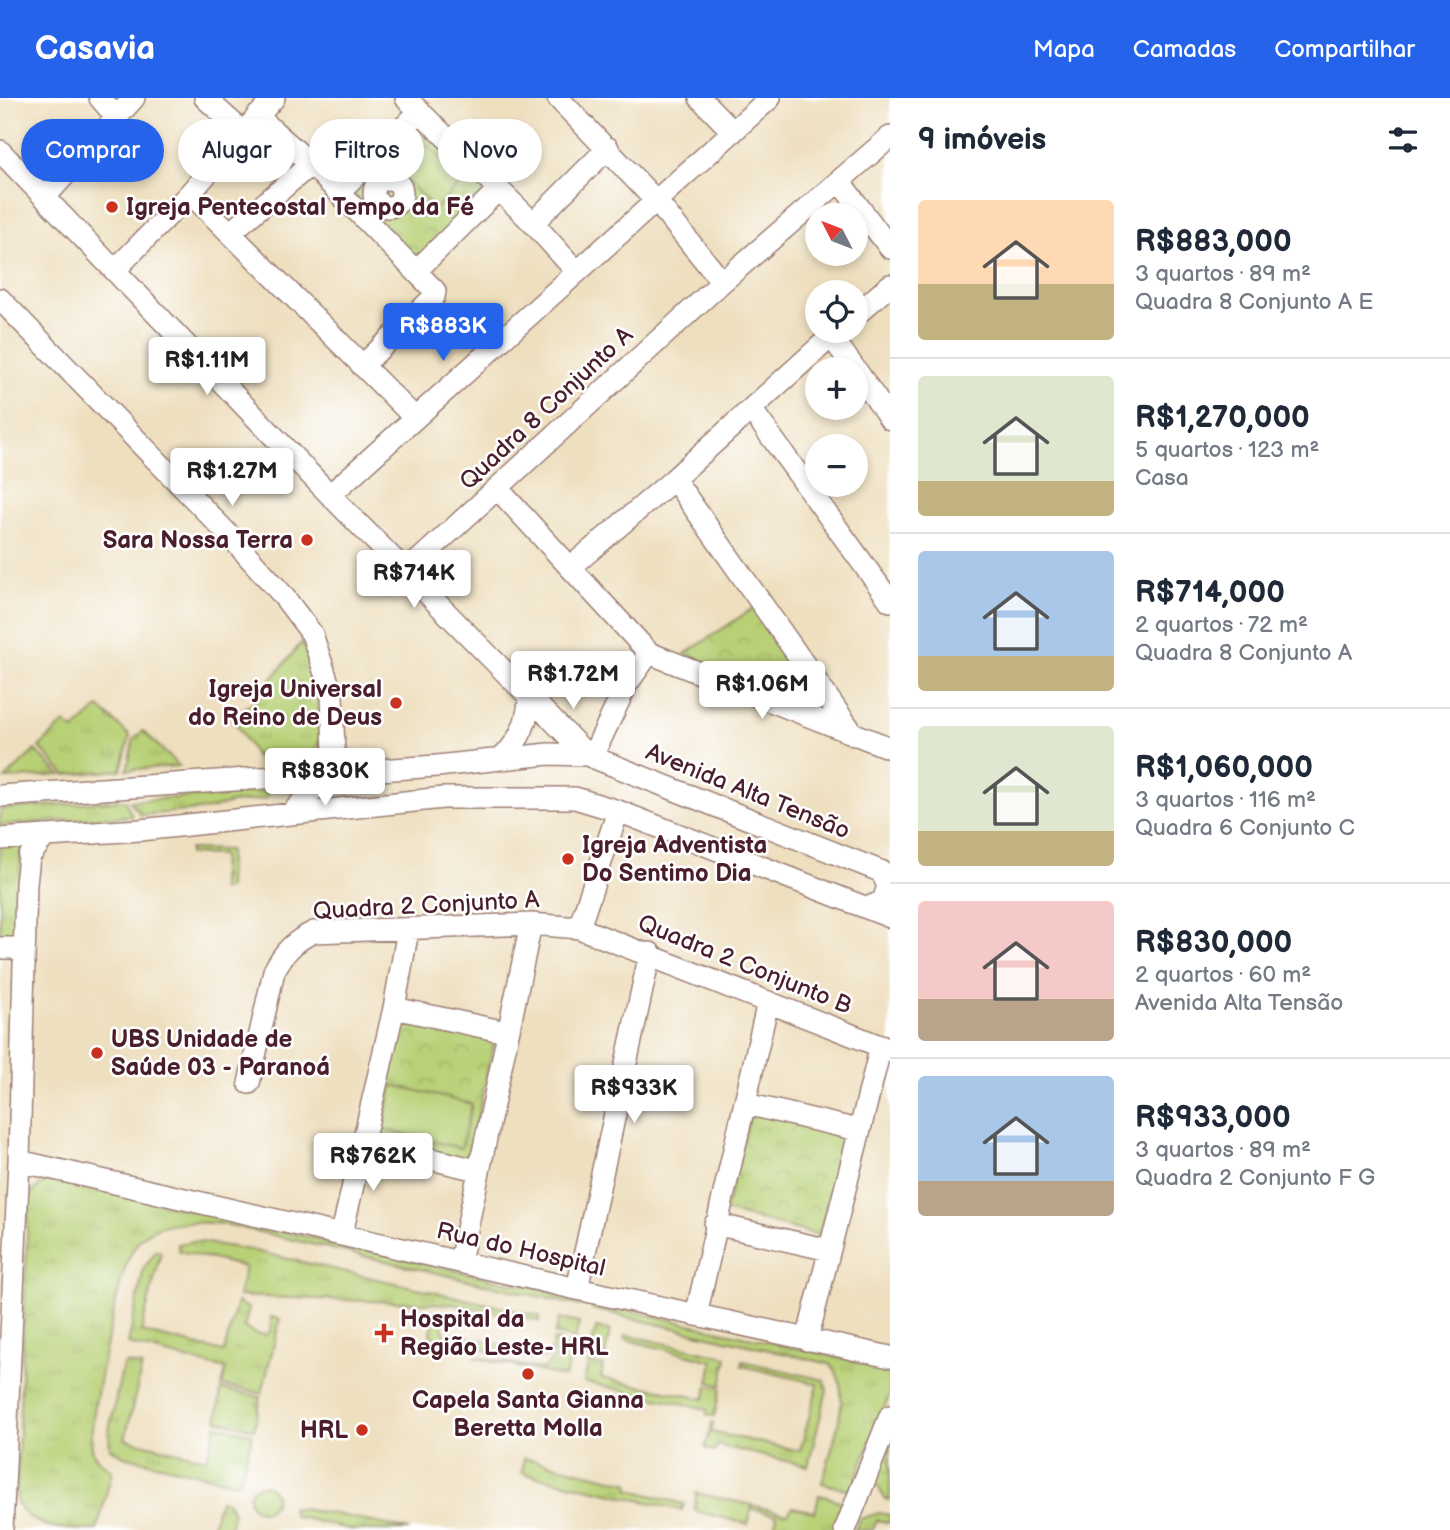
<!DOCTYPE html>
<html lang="pt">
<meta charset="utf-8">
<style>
:root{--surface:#fff;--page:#f6f6f7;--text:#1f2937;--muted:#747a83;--line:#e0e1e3;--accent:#2563eb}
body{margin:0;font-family:"Balsamiq Sans",sans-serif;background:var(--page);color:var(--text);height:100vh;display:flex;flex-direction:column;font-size:26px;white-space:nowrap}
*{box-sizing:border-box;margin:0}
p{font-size:23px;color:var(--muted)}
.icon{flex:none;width:38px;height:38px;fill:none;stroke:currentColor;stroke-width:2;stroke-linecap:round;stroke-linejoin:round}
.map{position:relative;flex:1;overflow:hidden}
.sheet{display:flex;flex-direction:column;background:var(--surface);width:560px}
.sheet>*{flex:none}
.guide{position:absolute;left:21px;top:21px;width:665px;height:63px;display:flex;gap:14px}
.needle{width:46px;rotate:312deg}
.tools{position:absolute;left:805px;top:105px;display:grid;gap:14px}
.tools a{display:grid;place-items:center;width:63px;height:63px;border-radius:50%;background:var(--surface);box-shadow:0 4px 10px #0003;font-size:35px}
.price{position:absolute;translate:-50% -60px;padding:0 16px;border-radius:7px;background:#fff;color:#222;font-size:23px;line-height:46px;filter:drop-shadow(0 2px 4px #0008)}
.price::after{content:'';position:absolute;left:50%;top:42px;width:21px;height:16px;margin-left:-10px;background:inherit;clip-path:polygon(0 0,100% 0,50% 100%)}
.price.active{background:var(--accent);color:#fff}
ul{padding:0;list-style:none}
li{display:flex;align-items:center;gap:21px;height:175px;padding:0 28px}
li+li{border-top:2px solid var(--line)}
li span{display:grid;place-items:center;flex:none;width:196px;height:140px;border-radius:7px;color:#555}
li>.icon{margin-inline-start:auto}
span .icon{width:84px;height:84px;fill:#fffc;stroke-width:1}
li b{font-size:30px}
h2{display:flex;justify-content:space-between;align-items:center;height:84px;padding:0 28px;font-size:30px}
.chip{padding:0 24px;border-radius:32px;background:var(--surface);box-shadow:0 4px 10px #0003;font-size:24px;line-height:63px}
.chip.active{background:var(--accent);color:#fff}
header{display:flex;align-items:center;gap:42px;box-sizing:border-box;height:98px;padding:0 35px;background:var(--accent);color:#fff}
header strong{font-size:33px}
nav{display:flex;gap:38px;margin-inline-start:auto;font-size:24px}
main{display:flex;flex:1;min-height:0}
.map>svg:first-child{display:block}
</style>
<header>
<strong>Casavia</strong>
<nav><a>Mapa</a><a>Camadas</a><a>Compartilhar</a></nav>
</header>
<main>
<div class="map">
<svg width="890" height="1432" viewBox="0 0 890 1432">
<defs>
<pattern id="grass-tufts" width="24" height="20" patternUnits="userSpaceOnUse" patternTransform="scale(1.75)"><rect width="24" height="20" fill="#b8d076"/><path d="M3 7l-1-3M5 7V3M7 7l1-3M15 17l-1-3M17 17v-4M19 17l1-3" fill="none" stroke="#a0b266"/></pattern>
<pattern id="park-crowns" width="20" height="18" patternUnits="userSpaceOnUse" patternTransform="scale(1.75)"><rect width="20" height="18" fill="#b8d076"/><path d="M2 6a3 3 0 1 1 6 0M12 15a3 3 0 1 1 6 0" fill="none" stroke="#a0b266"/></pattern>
</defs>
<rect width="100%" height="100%" fill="#fff"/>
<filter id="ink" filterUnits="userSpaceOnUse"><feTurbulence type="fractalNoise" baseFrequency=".0143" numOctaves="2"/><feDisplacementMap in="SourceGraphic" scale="14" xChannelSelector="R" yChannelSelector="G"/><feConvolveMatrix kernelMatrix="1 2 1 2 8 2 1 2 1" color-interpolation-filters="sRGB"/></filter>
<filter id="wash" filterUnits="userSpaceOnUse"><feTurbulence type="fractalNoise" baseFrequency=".00686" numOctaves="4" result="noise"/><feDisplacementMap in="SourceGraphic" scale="28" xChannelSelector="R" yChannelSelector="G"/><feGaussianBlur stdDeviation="1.57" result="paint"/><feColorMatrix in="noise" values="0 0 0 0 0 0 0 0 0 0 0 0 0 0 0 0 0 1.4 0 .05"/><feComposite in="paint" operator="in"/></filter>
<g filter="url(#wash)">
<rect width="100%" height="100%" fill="#eedfbf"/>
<path fill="url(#grass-tufts)" stroke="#817850" stroke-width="2" d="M 302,544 L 316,582 L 321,640 L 313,659 L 258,662 L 231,618 L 252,605 Z
M 99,609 L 130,638 L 121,672 L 65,677 L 39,649 L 64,625 L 74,632 Z
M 143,633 L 179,668 L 127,672 L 134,641 Z
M 35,652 L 60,677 L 5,681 Z
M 270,693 L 265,701 L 231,705 L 210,711 L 141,717 L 130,703 Z
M 125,702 L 132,718 L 0,727 L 0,711 Z
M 25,743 L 21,753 L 16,839 L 0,836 L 0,745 Z
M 189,751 L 229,752 L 228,791 L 221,792 L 222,757 L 189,756 Z
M 45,1083 L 61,1083 L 582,1201 L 580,1208 L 229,1127 C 205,1124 167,1120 146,1136 C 138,1142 132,1152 128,1162 C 118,1188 87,1326 92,1350 C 94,1362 104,1366 112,1373 L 97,1432 C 65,1432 31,1432 16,1403 L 29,1097 Z
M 193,1143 L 245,1151 L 540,1218 L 539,1223 L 452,1206 L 238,1198 L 245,1169 L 179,1153 L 178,1146 Z
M 156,1153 L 161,1154 L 141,1234 L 224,1254 L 237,1204 L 249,1211 L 244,1229 L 255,1236 L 266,1237 L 271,1232 L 271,1219 L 280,1221 L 262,1295 L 222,1288 L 226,1271 L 128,1246 L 144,1170 Z
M 592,1204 L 867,1266 L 884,1266 L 890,1273 L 890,1296 L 851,1393 L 822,1385 C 830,1353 856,1292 830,1266 L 592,1211 Z
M 435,1218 L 441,1219 L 444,1236 L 448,1239 L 452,1235 L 549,1258 L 554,1242 L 561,1243 C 555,1258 544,1264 529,1261 L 433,1241 L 430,1237 Z
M 559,1221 L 579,1225 L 575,1241 L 555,1236 Z
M 596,1230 L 610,1232 L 604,1264 L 589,1260 Z
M 626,1237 L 727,1259 L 721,1288 L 709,1284 L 713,1263 L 624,1241 Z
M 570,1245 L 574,1246 L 565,1279 L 474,1259 L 543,1271 Z
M 743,1263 L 824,1282 L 827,1292 L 808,1368 L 717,1347 L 715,1353 L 705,1350 L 713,1323 L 711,1334 L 800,1353 L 818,1286 L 742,1268 Z
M 126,1265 L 142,1268 L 125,1341 L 207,1361 L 216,1327 L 253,1336 L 240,1382 L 235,1385 L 124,1358 L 110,1350 L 109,1332 L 123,1267 Z
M 588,1265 L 603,1268 L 601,1280 L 704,1301 L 708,1288 L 721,1291 L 714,1318 L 707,1317 L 707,1311 L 584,1284 Z
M 221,1291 L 261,1299 L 254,1331 L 217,1322 Z
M 890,1341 L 890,1402 L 885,1401 L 874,1381 Z
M 524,1360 L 629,1385 L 628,1391 L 684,1406 L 682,1412 L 522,1375 Z
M 819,1397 L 840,1403 L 845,1408 L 836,1432 L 774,1432 L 777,1417 L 752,1411 L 752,1407 L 787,1416 L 793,1409 L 815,1414 Z
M 220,1402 L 228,1404 L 233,1415 L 230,1432 L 211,1432 Z
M 291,1410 L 330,1415 L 409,1432 L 353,1432 L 294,1418 Z
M 879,1415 L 890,1417 L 890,1425 L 877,1422 L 873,1432 L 855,1432 L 860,1421 Z"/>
<path fill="url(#park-crowns)" stroke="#817850" stroke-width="2" d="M 419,21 L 486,95 L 419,163 L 346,90 Z
M 755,509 L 810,590 L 811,597 L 803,604 L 685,556 Z
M 397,922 L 495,940 L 468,1063 L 371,1040 Z
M 752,1010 L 846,1034 L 819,1137 L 725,1113 Z"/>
<path fill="#b8d076" stroke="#817850" stroke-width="2" d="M 418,38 L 463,83 L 435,111 L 390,66 Z
M 393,987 L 472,1006 L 461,1050 L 382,1031 Z
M249 1400a13 13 0 1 1 26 0a13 13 0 1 1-26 0Z
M 696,1395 L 752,1407 L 748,1426 L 695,1413 Z"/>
</g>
<g filter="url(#ink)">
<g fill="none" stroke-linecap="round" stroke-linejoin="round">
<g stroke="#9c7f75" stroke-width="24">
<path id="minor" d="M 100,0 L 117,20
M 205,0 L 243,34
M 406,0 L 533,125 L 577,174
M 558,0 L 657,104 L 722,184
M 700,0 L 733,34
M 257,18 L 311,66 L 435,193 L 434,199 L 362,268
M 0,53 L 330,397 L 587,657
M374 95a14 14 0 1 1 28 0a14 14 0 1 1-28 0Z
M 840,84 L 890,150
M 339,94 L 419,14
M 190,95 L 414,319
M 45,99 L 134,0
M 533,125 L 608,50
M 231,134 L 311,66
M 115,172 L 190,95 L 274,0
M 417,172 L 498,92
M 0,201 L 229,437 L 281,495 L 312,536 L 332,597 L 334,655 L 328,676 L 291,716
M 856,217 L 890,187
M 831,238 L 855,271
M 856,272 L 890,321
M 751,311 L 890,503
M 674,381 L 854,637
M 497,390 L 649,555 L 890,650
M 330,397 L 770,0
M 571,469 L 674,381 L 837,233
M 406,474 L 722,184 L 890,39
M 503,659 C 520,642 529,622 529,598
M 592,659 L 627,586 L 649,555
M 0,698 L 437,668 L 548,656 L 587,657 L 890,777
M 0,741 L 140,732 L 443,700 L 575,700 L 618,713 L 890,819
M 867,810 L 883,803 L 888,788 L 881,773
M 579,830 L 618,713
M 0,850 L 15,850 L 24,857
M 394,910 L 506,934
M 249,985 L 274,873 C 284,854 294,843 314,834 L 531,826 L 579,830 L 890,952
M 746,1006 L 858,1032
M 364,1045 L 477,1072
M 19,1063 L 577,1191 L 890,1259
M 715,1126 L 829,1152
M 342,1135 L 394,910 L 408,832
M 460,1164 L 531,826
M 577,1191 L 650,855
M 696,1217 L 768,904
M 807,1242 L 881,948
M 2,1432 L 19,1063 L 26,786 L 29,759 L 45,738
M 845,1432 L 890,1318"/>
</g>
<use href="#minor" stroke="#fff" stroke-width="21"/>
</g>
</g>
<g fill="#c8321e" stroke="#fff" stroke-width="2.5">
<circle cx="112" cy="109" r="7"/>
<circle cx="307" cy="442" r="7"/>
<circle cx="396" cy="605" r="7"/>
<circle cx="568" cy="761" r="7"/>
<circle cx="97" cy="955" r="7"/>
<path d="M380.5 1224.5h7v7h7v7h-7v7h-7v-7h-7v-7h7z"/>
<circle cx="528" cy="1276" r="7"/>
<circle cx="362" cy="1332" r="7"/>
</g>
<g text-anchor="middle" stroke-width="5" stroke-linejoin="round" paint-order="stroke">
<g font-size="24" font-weight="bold" fill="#4a1f2b" stroke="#fff" text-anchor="start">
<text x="126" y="117">Igreja Pentecostal Tempo da Fé</text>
<text x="293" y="450" text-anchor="end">Sara Nossa Terra</text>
<text x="382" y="599" text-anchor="end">Igreja Universal<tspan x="382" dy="28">do Reino de Deus</tspan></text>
<text x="582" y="755">Igreja Adventista<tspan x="582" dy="28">Do Sentimo Dia</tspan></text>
<text x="111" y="949">UBS Unidade de<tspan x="111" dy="28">Saúde 03 - Paranoá</tspan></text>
<text x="400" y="1229">Hospital da<tspan x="400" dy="28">Região Leste- HRL</tspan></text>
<text x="528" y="1310" text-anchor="middle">Capela Santa Gianna<tspan x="528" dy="28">Beretta Molla</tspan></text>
<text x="348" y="1340" text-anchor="end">HRL</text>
</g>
<g font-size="24" fill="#4a1f2b" stroke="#fff">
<text transform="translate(546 310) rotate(-43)" y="8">Quadra 8 Conjunto A</text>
<text transform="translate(748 693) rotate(22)" y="8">Avenida Alta Tensão</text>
<text transform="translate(426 807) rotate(-3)" y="8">Quadra 2 Conjunto A</text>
<text transform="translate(745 866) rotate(22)" y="8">Quadra 2 Conjunto B</text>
<text transform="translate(521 1151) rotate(13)" y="8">Rua do Hospital</text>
</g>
</g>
</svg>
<div class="tools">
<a><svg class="needle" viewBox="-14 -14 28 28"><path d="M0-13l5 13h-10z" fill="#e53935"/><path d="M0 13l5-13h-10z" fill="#747a83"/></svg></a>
<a><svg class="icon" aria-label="locate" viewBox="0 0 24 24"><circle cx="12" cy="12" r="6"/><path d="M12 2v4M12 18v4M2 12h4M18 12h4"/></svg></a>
<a>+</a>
<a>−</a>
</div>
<b class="price active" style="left:443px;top:265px">R$883K</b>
<b class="price" style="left:207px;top:299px">R$1.11M</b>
<b class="price" style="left:232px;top:410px">R$1.27M</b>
<b class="price" style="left:414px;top:512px">R$714K</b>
<b class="price" style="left:573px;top:613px">R$1.72M</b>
<b class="price" style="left:762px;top:623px">R$1.06M</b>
<b class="price" style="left:325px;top:710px">R$830K</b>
<b class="price" style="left:634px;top:1027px">R$933K</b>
<b class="price" style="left:373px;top:1095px">R$762K</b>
<div class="guide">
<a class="chip active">Comprar</a>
<a class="chip">Alugar</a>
<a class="chip">Filtros</a>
<a class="chip">Novo</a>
</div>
</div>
<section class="sheet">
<h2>9 imóveis<svg class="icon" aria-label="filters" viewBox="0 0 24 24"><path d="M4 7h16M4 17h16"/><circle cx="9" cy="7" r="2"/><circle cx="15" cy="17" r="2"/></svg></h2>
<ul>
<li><span style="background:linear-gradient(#ffd9b3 60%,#c2b280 0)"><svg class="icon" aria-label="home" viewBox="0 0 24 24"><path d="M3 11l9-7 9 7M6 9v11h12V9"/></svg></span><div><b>R$883,000</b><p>3 quartos · 89 m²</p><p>Quadra 8 Conjunto A E</p></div></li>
<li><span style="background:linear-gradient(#dfe7d0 75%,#c2b280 0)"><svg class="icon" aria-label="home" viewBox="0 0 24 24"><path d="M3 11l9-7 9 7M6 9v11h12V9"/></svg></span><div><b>R$1,270,000</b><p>5 quartos · 123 m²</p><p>Casa</p></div></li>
<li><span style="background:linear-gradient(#a9c7e8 75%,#c2b280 0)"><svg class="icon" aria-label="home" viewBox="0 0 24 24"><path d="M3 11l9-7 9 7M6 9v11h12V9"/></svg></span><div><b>R$714,000</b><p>2 quartos · 72 m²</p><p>Quadra 8 Conjunto A</p></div></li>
<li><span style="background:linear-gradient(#dfe7d0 75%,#c2b280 0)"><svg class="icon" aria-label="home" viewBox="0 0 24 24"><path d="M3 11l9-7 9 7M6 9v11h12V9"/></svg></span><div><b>R$1,060,000</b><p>3 quartos · 116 m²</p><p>Quadra 6 Conjunto C</p></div></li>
<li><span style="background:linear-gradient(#f6c9c9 70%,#b9a48a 0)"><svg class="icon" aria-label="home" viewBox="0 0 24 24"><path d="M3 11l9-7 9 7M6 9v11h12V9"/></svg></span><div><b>R$830,000</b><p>2 quartos · 60 m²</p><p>Avenida Alta Tensão</p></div></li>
<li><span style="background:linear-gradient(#a9c7e8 75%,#b9a48a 0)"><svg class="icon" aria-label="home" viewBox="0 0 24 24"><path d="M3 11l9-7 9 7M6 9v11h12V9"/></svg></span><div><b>R$933,000</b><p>3 quartos · 89 m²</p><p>Quadra 2 Conjunto F G</p></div></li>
</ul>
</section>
</main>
